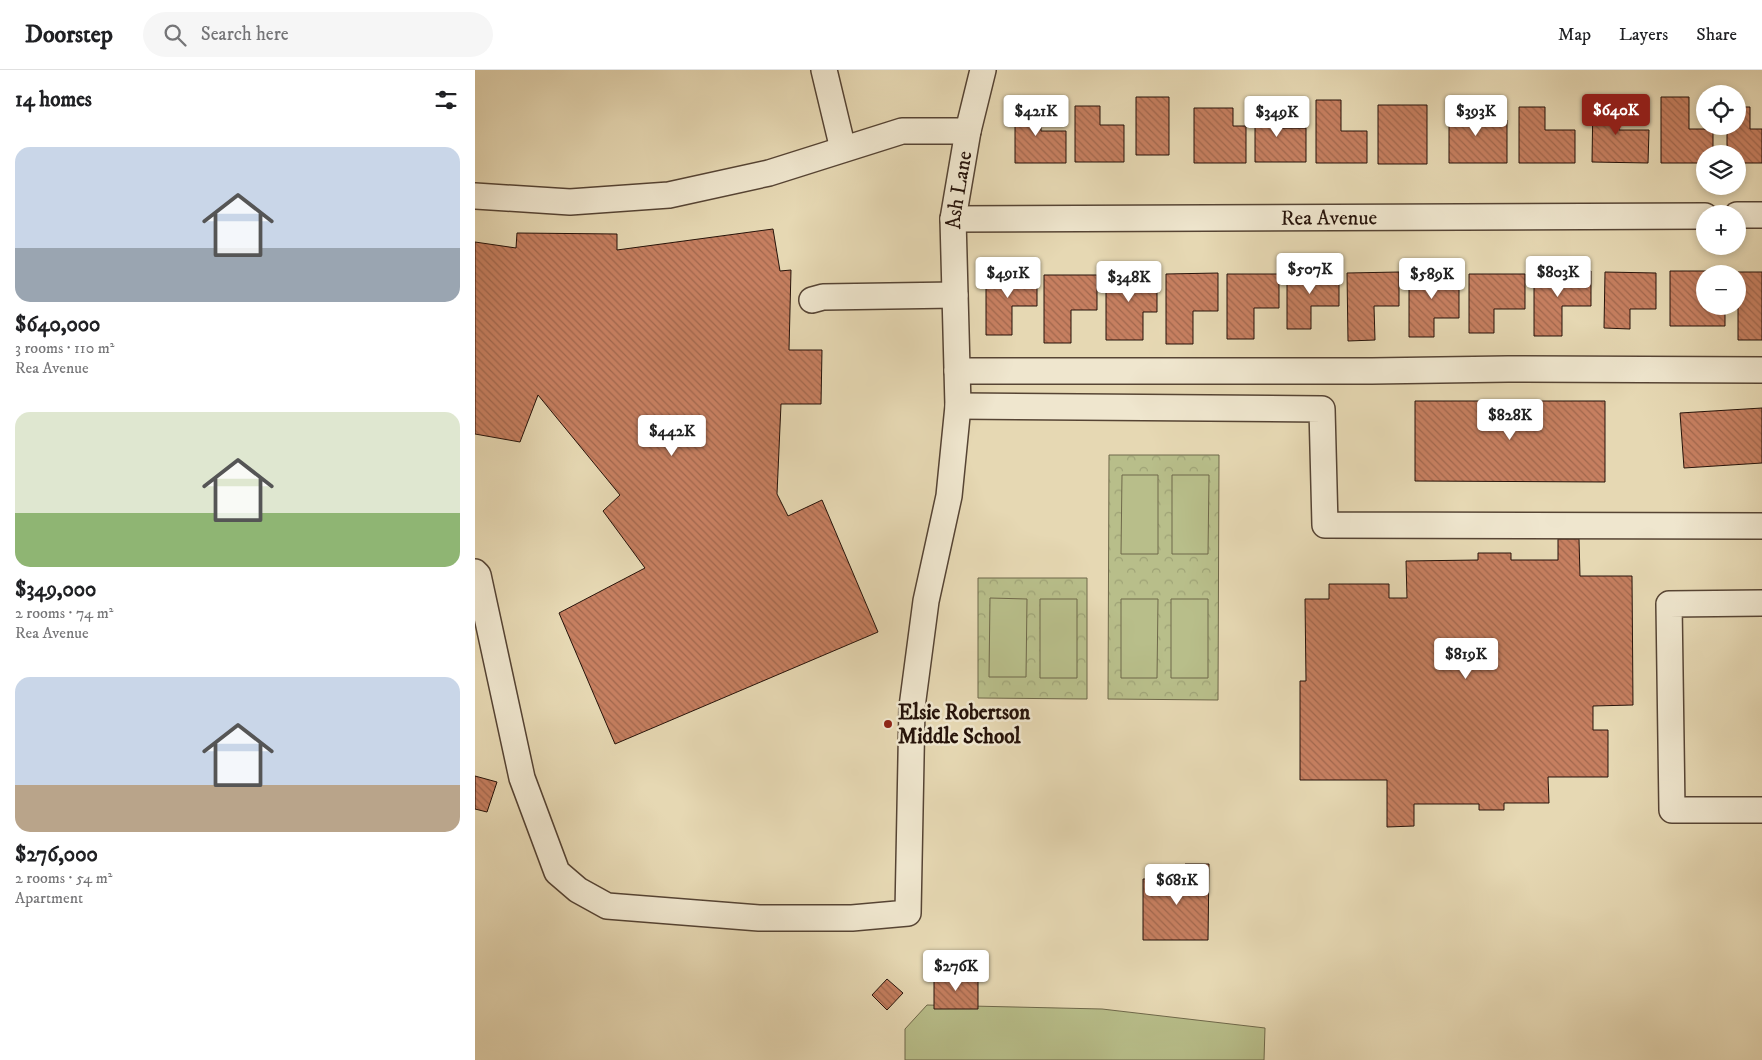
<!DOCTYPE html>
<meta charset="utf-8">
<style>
:root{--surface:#fff;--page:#f6f6f6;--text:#202124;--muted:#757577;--line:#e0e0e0;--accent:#8f2418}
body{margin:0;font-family:"IM FELL DW Pica",serif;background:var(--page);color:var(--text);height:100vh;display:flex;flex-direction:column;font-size:19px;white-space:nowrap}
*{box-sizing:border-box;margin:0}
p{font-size:16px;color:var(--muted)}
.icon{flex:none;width:28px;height:28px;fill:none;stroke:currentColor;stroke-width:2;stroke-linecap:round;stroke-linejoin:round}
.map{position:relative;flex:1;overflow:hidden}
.panel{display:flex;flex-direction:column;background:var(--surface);width:475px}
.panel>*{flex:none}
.buttons{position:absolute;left:1221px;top:15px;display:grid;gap:10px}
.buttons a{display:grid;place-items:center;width:50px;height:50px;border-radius:50%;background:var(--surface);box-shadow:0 2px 8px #0003;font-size:25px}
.price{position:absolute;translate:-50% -42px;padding:0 11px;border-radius:5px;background:#fff;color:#222;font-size:16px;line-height:32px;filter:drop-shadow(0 1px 2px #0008)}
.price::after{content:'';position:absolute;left:50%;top:30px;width:15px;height:11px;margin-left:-8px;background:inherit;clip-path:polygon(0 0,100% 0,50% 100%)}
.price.active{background:var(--accent);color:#fff}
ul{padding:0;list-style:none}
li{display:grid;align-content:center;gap:10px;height:265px;padding:0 15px}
li span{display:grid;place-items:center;height:155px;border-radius:15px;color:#555}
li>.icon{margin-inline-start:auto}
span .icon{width:90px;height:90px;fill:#fffc;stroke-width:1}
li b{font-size:21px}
h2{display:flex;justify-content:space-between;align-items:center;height:60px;padding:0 15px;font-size:21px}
header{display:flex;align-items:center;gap:30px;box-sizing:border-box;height:70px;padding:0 25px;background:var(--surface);border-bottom:1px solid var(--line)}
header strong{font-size:24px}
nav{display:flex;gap:28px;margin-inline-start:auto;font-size:18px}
.search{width:350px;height:45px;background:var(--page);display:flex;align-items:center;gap:12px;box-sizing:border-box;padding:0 18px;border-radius:28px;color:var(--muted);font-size:19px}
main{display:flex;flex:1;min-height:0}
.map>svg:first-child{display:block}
</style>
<header>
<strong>Doorstep</strong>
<div class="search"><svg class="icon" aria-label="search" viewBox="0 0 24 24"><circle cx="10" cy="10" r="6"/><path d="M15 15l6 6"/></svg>Search here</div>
<nav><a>Map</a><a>Layers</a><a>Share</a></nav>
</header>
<main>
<section class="panel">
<h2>14 homes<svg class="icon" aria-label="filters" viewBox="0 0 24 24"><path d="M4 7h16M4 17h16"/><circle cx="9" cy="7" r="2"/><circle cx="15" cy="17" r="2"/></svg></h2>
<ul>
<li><span style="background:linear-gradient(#c9d6e8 65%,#9aa5b1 0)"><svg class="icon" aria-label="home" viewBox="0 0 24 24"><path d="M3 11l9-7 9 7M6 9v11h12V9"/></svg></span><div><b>$640,000</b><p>3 rooms · 110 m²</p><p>Rea Avenue</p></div></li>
<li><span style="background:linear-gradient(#dfe7d0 65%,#8fb573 0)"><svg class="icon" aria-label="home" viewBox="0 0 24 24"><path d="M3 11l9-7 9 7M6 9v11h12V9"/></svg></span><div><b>$349,000</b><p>2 rooms · 74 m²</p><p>Rea Avenue</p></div></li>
<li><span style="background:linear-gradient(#c9d6e8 70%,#b9a48a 0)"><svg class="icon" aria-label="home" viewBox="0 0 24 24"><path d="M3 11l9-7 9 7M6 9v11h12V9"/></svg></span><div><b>$276,000</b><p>2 rooms · 54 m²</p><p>Apartment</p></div></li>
</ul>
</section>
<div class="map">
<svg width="1287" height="990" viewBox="0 0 1287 990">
<defs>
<pattern id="park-crowns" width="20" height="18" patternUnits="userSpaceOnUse" patternTransform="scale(1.25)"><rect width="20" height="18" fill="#b8be8a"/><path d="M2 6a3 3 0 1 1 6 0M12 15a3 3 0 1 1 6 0" fill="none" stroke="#9ea276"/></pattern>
<pattern id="building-back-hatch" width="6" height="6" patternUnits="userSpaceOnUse" patternTransform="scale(1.25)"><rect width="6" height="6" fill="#c67f60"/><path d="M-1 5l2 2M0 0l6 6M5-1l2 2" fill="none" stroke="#a1674d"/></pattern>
</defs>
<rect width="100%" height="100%" fill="#e6d8b3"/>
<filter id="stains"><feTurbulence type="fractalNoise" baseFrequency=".004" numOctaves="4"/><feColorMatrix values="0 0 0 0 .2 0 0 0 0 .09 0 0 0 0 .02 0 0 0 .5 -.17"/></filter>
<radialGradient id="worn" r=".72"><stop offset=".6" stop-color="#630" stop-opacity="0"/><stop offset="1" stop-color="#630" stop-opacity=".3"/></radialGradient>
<path fill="url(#park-crowns)" stroke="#6f684a" d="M 634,385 L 744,385 L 743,630 L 633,629 Z
M 503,508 L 612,508 L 612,629 L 503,628 Z"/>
<path fill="#b8be8a" stroke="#6f684a" d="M 647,405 L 683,405 L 683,484 L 646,484 Z
M 697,405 L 734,405 L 733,484 L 697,484 Z
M 515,528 L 552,529 L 551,607 L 514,607 Z
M 565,529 L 602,529 L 602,608 L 565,608 Z
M 646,529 L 683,529 L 682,608 L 646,608 Z
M 696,529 L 733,529 L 733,608 L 696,608 Z
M 452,935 L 627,939 L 790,958 L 789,990 L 430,990 L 430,959 Z"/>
<path fill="url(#building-back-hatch)" stroke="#26130a" d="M 661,27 L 694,27 L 694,85 L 661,85 Z
M 1186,27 L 1214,27 L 1214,59 L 1238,59 L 1238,84 L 1230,84 L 1230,93 L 1186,93 Z
M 1118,28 L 1145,28 L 1144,60 L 1174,60 L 1173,93 L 1117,92 Z
M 841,30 L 866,30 L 866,61 L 892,61 L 892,93 L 841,93 Z
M 540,31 L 566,31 L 566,61 L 591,61 L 591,93 L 540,93 Z
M 780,34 L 804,34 L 804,58 L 831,58 L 831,92 L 780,92 Z
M 903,35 L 952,35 L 952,94 L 903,94 Z
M 974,35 L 1001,35 L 1001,50 L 1032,50 L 1032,93 L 974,93 Z
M 600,36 L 625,36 L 625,55 L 649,55 L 649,92 L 600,92 Z
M 1044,37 L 1070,37 L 1070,60 L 1100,60 L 1100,93 L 1044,93 Z
M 1262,37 L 1275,37 L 1275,59 L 1287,59 L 1287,93 L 1262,93 L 1262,84 L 1252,84 L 1252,56 L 1262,56 Z
M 719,38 L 758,38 L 758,56 L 771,56 L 771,93 L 719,93 Z
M 298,159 L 305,201 L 316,200 L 314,280 L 347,280 L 346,334 L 306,334 L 302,424 L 313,446 L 347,430 L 403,562 L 140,674 L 84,543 L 170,498 L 128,441 L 145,425 L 63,325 L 45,372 L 0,364 L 0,172 L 41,178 L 42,163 L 142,164 L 142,180 Z
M 812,201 L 864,201 L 864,236 L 836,236 L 836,259 L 812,259 Z
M 934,201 L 984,201 L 984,248 L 959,248 L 959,267 L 934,267 Z
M 1059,201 L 1116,201 L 1116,236 L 1087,236 L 1087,266 L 1059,266 Z
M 1195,201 L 1250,201 L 1250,204 L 1230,204 L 1230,236 L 1250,236 L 1250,256 L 1195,256 Z
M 631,202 L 682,202 L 682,242 L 668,242 L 668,270 L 631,270 Z
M 924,202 L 924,236 L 899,236 L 900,270 L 873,271 L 872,203 Z
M 1130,202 L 1181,203 L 1181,239 L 1155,239 L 1155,259 L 1129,258 Z
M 1263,202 L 1287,202 L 1287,270 L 1263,270 Z
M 511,203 L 562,203 L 562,236 L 537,236 L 537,265 L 511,265 Z
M 743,203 L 743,241 L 718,241 L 718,274 L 691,274 L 691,204 Z
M 752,204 L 804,204 L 804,238 L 779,238 L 779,269 L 752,269 Z
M 994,204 L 1050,204 L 1050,239 L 1019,239 L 1019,263 L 994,263 Z
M 569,205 L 622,205 L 622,240 L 596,240 L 596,273 L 569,273 Z
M 940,331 L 1130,331 L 1130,412 L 940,411 Z
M 1287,338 L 1287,393 L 1209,398 L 1205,343 Z
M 1083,469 L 1104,469 L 1105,506 L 1157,506 L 1158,635 L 1118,636 L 1118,660 L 1133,660 L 1133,707 L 1073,707 L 1074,733 L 1029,733 L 1029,740 L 1004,740 L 1004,734 L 939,734 L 939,756 L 912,757 L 912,710 L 825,710 L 825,611 L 831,611 L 830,529 L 854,529 L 854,514 L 914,514 L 914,528 L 932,528 L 931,491 L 1003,490 L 1003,483 L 1036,483 L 1036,490 L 1083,490 Z
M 0,706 L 22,712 L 12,742 L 0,739 Z
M 710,794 L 734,794 L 733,870 L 668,870 L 668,809 L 710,809 Z
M 459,906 L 503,906 L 503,939 L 459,939 Z
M 412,909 L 428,923 L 412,940 L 397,925 Z"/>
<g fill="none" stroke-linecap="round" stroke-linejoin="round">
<g stroke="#564434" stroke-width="28">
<g id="minor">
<path d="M 349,0 L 368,79"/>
<path d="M 0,126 L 95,132 L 194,125 L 294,103 L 427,61 L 493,61"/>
<path d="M 1262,145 L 1287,145"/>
<path id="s1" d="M 478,149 L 1230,146"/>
<path d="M 337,230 L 348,227 L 480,225"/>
<path d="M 482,301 L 897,301 L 1033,299 L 1287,300"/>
<path d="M 483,336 L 847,339 L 850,455 L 1287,456"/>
<path id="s2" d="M 0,502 L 3,505 L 47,708 L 82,802 L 103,820 L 132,836 L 284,848 L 377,848 L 433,843 L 437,637 L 451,531 L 474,426 L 483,336 L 478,149 L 493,61 L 508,0"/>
<path d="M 1287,533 L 1194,534 L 1197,740 L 1287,740"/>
</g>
</g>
<use href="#minor" stroke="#efe6ce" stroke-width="25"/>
</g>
<circle fill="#8f2418" stroke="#efe6ce" stroke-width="2" cx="413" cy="654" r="5"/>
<g text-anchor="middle" stroke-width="5" stroke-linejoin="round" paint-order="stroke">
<g font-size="21" fill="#26130a" stroke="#efe6ce">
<text dy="7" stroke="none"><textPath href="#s2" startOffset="1402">Ash Lane</textPath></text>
<text dy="7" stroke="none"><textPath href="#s1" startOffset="376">Rea Avenue</textPath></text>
</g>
<g font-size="21" font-weight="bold" fill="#26130a" stroke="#efe6ce" text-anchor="start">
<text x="423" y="649">Elsie Robertson<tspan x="423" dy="24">Middle School</tspan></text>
</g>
</g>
<rect width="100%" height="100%" filter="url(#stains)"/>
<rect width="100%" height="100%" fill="url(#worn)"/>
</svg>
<div class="buttons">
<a><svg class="icon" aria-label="locate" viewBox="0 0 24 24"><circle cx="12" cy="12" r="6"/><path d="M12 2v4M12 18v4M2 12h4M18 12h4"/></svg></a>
<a><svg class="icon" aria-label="layers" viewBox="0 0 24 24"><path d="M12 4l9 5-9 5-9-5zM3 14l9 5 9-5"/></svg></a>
<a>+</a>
<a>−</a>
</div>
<b class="price active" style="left:1141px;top:66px">$640K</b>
<b class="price" style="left:561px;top:67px">$421K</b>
<b class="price" style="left:1001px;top:67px">$393K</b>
<b class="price" style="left:802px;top:68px">$349K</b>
<b class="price" style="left:835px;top:225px">$507K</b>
<b class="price" style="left:1083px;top:228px">$803K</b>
<b class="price" style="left:533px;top:229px">$491K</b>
<b class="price" style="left:957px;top:230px">$589K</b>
<b class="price" style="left:654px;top:233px">$348K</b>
<b class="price" style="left:1035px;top:371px">$828K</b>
<b class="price" style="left:197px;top:387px">$442K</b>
<b class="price" style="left:991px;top:610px">$819K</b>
<b class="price" style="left:702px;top:836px">$681K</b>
<b class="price" style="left:481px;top:922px">$276K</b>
</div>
</main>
